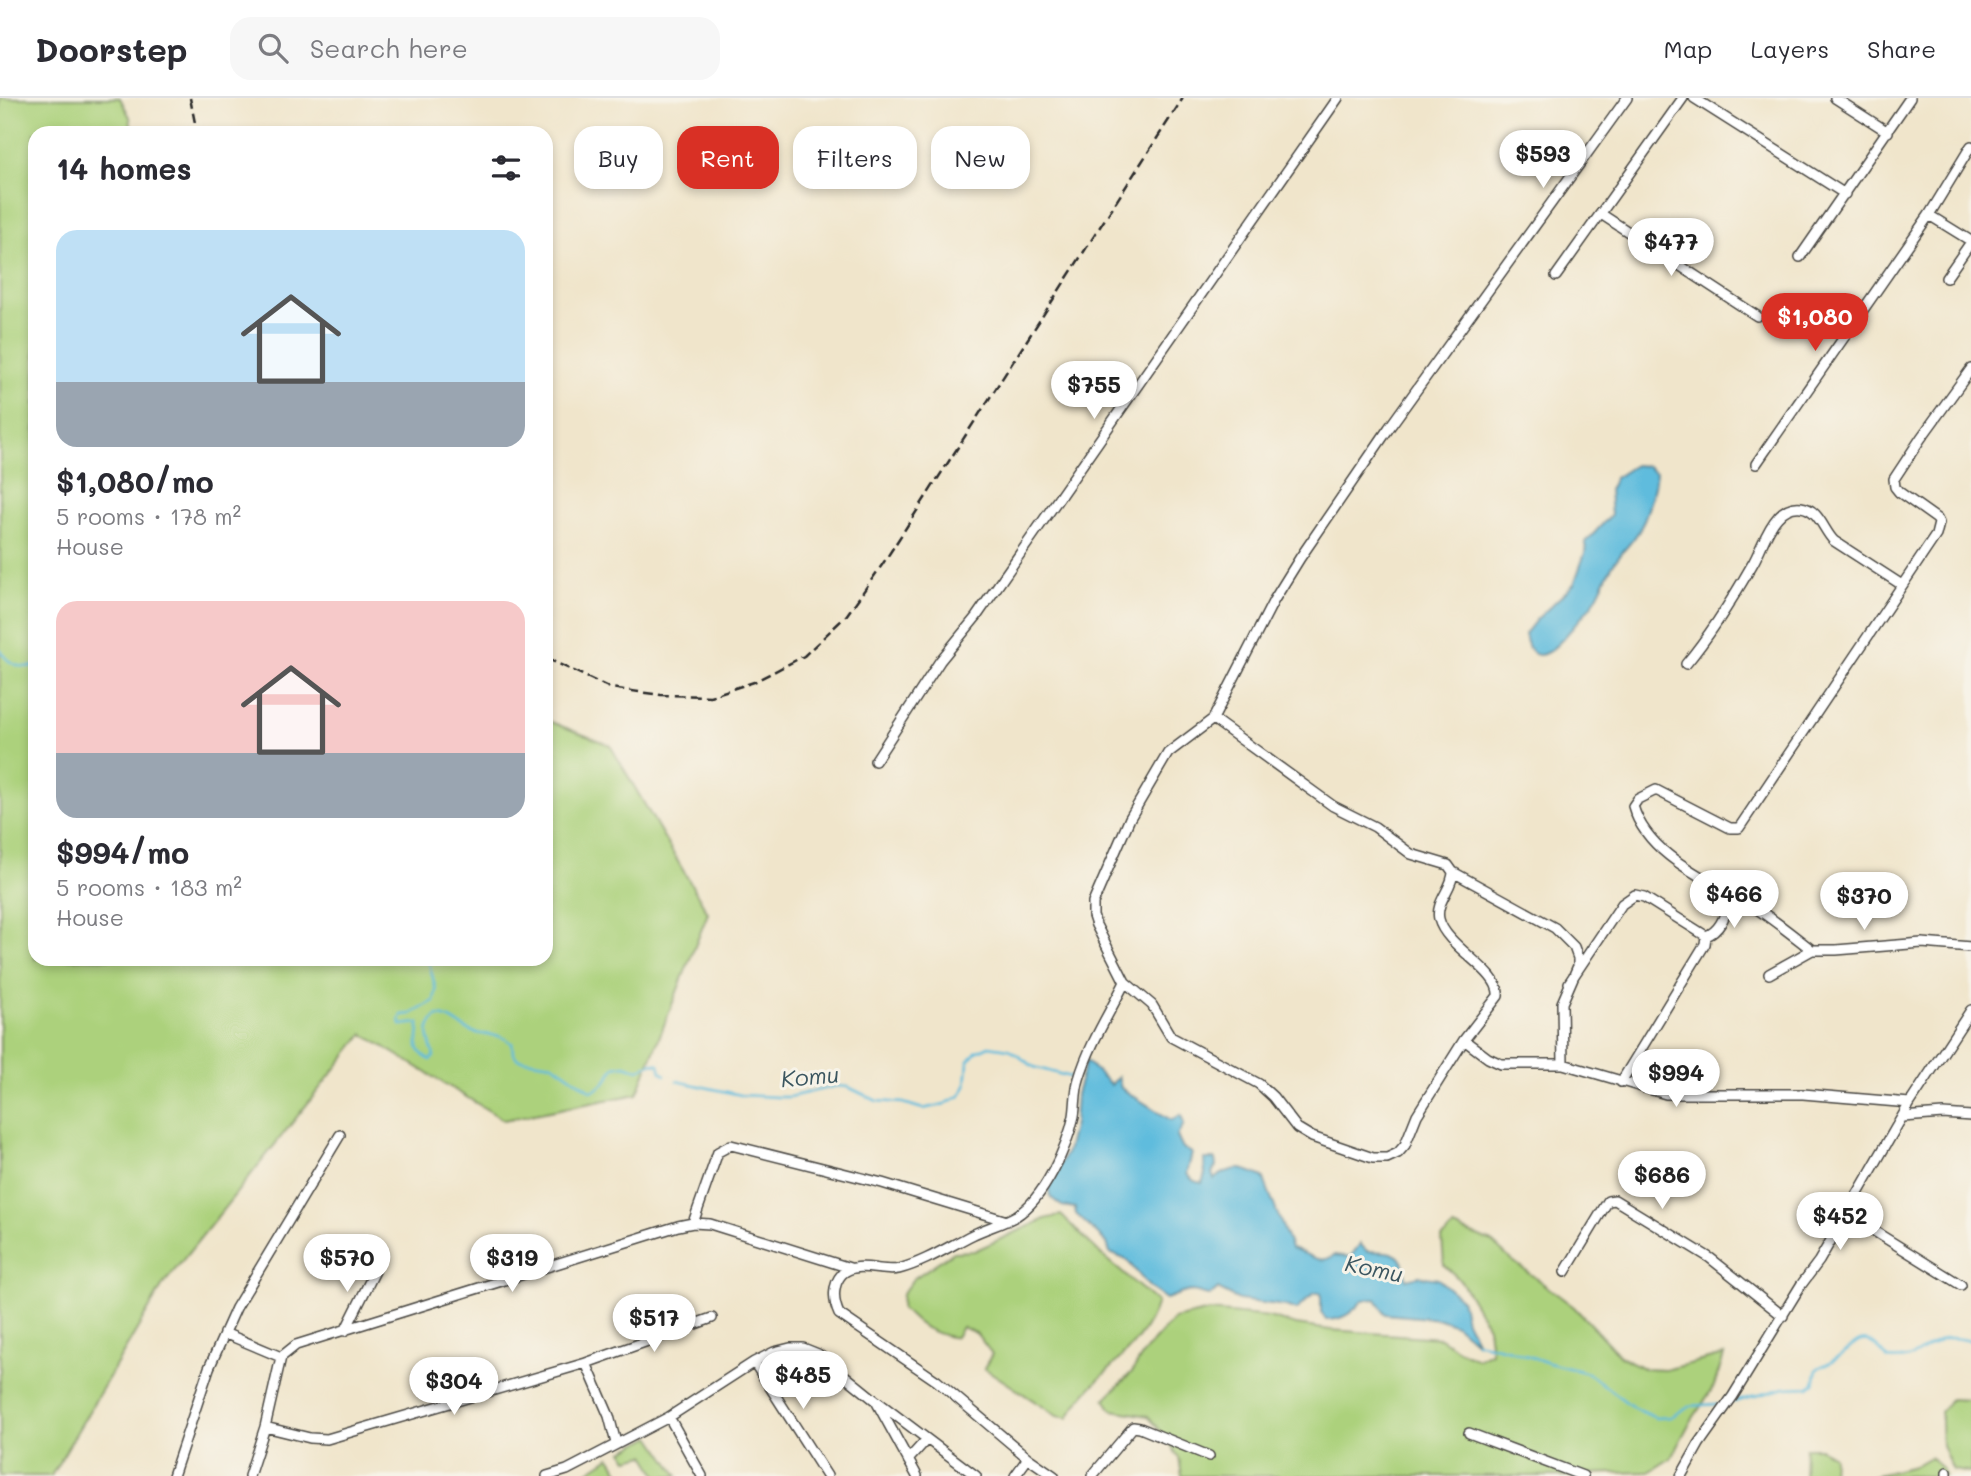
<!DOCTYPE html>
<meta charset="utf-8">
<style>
:root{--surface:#fff;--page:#f7f7f7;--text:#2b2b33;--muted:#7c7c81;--line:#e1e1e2;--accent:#d93025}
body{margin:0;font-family:Mali,sans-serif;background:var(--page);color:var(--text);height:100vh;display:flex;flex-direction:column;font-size:26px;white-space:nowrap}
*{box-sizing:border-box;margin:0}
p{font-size:23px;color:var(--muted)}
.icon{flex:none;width:38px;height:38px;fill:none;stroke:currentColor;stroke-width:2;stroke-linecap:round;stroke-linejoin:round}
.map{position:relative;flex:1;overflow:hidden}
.drawer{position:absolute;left:28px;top:28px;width:525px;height:840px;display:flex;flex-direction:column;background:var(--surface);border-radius:21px;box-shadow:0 4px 10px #0003}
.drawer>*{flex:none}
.top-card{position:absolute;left:574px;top:28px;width:665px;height:63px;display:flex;gap:14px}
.price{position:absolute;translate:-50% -60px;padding:0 16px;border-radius:24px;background:#fff;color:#222;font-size:23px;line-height:46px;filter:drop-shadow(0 2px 4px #0008)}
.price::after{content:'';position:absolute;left:50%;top:42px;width:21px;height:16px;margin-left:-10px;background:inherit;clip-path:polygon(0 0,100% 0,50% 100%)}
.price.current{background:var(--accent);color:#fff}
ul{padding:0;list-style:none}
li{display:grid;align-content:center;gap:14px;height:371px;padding:0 28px}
li span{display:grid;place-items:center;height:217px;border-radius:21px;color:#555}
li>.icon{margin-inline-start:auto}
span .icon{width:126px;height:126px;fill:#fffc;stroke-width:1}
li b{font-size:30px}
h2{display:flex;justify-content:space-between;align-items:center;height:84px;padding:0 28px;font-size:30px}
.chip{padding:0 24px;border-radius:21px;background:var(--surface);box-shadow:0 4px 10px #0003;font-size:24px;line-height:63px}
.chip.current{background:var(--accent);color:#fff}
header{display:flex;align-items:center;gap:42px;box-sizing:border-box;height:98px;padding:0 35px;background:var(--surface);border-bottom:2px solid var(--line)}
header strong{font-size:33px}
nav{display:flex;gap:38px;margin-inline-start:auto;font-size:24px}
.search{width:490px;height:63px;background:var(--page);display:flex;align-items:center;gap:18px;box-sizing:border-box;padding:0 24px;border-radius:21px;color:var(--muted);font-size:26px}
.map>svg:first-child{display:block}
</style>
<header>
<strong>Doorstep</strong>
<div class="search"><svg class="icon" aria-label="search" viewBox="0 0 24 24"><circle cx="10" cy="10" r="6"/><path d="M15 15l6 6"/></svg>Search here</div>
<nav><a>Map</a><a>Layers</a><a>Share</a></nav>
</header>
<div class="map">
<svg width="1971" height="1378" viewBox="0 0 1971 1378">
<rect width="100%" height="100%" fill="#f7f3e8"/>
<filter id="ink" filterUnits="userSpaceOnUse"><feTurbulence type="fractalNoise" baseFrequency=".0143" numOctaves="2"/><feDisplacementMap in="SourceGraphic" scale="14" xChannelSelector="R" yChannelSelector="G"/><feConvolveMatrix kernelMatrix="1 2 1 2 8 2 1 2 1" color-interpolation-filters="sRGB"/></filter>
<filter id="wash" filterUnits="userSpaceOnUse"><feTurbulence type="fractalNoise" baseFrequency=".00686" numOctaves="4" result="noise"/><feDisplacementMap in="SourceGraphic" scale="28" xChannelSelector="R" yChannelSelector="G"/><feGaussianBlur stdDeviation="1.57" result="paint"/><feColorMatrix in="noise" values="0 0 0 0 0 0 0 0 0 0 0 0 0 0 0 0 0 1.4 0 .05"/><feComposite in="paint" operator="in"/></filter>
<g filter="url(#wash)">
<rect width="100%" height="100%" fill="#f0e5cb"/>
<path fill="#acd17b" stroke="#6c7e53" stroke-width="2" d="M 0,0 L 120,0 L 130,19 L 132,35 L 35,35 L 35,861 L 546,861 L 546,622 L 610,647 L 708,815 L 637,996 L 504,1022 L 363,936 L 163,1187 L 51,1378 L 0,1378 Z
M 1061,1117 L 1106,1161 L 1157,1204 C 1143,1254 1092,1276 1068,1320 L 1057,1318 L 984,1270 L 992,1256 L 976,1235 L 962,1229 L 956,1239 C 949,1241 926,1231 919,1226 C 912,1221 908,1215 901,1211 L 902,1196 L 913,1181 L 953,1154 L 974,1153 L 1045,1121 Z
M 1454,1129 L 1492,1144 L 1509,1160 L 1574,1209 L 1620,1258 L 1645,1271 L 1665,1272 L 1724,1257 L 1714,1288 L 1688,1328 L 1671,1360 L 1649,1374 L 1583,1376 L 1581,1378 L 1182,1378 L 1179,1360 L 1166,1339 L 1148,1318 L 1112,1312 L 1105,1301 L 1132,1274 L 1145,1253 L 1174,1221 L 1210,1213 L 1269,1219 L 1296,1227 L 1330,1232 L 1440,1240 L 1458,1252 L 1477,1261 L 1491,1254 L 1488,1229 L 1461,1183 L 1444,1167 L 1442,1140 Z
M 1950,1301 L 1971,1302 L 1971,1375 L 1953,1372 L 1942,1348 L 1941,1325 L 1941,1314 Z
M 651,1338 L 678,1378 L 658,1378 L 645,1357 L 628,1361 L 623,1353 Z
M 1805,1350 L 1820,1350 L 1833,1358 L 1832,1378 L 1804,1378 Z
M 610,1359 L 622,1378 L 581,1378 Z
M 1930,1359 L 1943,1372 L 1945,1378 L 1872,1378 L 1914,1368 Z"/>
<path fill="#5fbcdd" stroke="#457484" stroke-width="2" d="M 1635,367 L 1647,368 L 1656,375 C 1654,393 1648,414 1640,431 C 1633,444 1622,453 1614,465 C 1606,477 1602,491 1594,503 C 1589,512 1580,520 1574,528 C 1560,545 1532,579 1525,536 L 1536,522 L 1574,486 L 1585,455 L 1586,444 L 1611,417 L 1609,392 L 1615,380 Z
M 1086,963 L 1111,987 L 1118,979 L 1121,990 L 1171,1022 L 1181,1017 L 1184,1026 L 1177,1038 L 1183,1050 L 1192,1055 L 1187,1076 L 1194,1083 L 1202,1085 L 1205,1076 L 1204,1061 L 1215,1061 L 1216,1068 L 1212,1075 L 1214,1081 C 1234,1067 1242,1069 1263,1079 L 1291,1150 C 1307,1154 1319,1169 1334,1157 L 1350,1159 L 1360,1146 L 1367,1153 C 1392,1154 1404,1152 1406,1181 L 1419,1178 L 1438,1181 L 1461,1201 L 1466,1223 L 1477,1245 L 1456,1227 L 1440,1221 L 1385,1216 L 1376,1201 L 1363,1202 C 1352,1215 1343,1222 1326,1222 L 1321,1214 L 1321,1195 L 1314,1195 L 1296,1212 L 1286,1208 L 1239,1202 L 1218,1191 C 1208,1203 1203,1193 1191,1193 C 1183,1194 1174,1198 1166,1201 L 1150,1190 L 1127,1162 L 1110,1155 L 1107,1145 L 1076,1116 L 1075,1110 L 1062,1108 L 1050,1099 L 1048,1087 L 1067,1054 L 1074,1025 L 1076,996 Z"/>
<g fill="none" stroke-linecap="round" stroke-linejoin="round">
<path stroke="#5fbcdd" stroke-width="2.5" d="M 0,552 C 8,566 20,571 35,568
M 428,861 L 436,892 L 434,903 L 411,916 L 402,917 L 400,922 L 401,927 L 419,925 C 420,940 411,952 430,962 L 434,958 C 429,942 423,931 437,918 C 450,918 457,926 468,932 C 483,940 495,932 512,945 L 513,955 L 518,961 L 553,966 L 591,993 C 604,990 608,979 615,969 L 625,967 L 639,972 L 653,965 L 659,966 L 661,974 L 665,977
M 677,983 L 741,997 L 777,999 L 789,999 L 837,988 L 848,989 L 877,1003 L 903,1005 L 923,1011 L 945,1006 L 960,998 L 966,988 L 968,964 L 976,954 L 989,948 L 1009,951 L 1034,969 L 1070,979
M 1476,1244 L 1507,1251 L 1549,1265 L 1588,1275 L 1634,1310 L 1656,1320 L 1671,1319 L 1689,1308 L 1717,1306
M 1734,1304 L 1785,1290 L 1809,1289 L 1814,1285 L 1817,1271 C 1822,1267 1826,1267 1832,1263 C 1858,1249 1860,1226 1888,1261 C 1917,1265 1919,1249 1944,1241 C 1953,1238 1962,1242 1971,1243"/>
</g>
</g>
<g filter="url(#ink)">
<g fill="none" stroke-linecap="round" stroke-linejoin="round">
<g stroke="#494743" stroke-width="12">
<path id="minor" d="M 1694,0 L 1845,96
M 1835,0 L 1888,34
M 1601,116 L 1757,218
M 1929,117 L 1971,143
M 1800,159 L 1910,0
M 1556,178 L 1683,0
M 1946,180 L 1971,144
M 1756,366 L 1929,117 L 1971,48
M 1686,566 C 1712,535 1732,502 1752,467 C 1761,452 1766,432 1778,419 C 1784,412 1792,408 1801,409 C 1819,411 1823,432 1834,443 L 1902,487
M 1213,621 L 1333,708 L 1375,729 L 1411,756 L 1448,767 L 1453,774 C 1453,790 1435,804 1439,821 C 1446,850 1501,873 1498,898 L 1464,942 L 1417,1017 L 1405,1047 L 1398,1055 L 1387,1060 L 1373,1060 L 1312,1039 L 1297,1030 L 1273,999 L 1259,986 L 1171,939 L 1152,907 L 1125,884 L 1096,827 L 1093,818 L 1093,805 L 1130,720 L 1168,655 L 1213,621 L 1274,502 L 1300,460 L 1389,330 L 1627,0
M 875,663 L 940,563 L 976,519 L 1338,0
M 1453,774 L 1555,830 L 1574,849 L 1578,860 L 1578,868 L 1562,905 L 1563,966
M 1706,838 C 1723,832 1726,812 1732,797
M 1812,852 C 1795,839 1778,825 1760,813 C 1717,785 1648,761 1633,708 L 1638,701 L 1656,692 L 1730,730 L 1739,730 L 1936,437 L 1939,425 L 1937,421 L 1899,394 L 1895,389 L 1894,381 L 1921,340 L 1971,271
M 1769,876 L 1812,852 L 1836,852 L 1922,845 L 1971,849
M 1569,885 L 1622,806 L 1635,797 L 1644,799 L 1706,838 L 1705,846 L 1621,984
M 1464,942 L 1488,960 L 1501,966 L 1563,966 L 1666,996 L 1803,996 L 1910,1005
M 1903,1019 L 1943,1016 L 1971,1018
M 1845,1115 L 1961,1187
M 693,1125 L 718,1054 L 731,1047 L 882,1085 L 1007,1123
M 1565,1174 L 1608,1103 L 1615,1102 L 1710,1160 L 1783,1218
M 345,1233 L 375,1173
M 224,1235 L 281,1259
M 754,1264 L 827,1378
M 586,1265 L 712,1220
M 878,1304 L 927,1341
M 669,1319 L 702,1378
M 265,1329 L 310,1340 L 327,1341 L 586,1265 L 609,1318 L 616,1345
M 1469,1335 L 1583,1378
M 1028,1360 L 1054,1378
M 908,1362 L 927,1341 L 976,1378
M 1947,1374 L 1947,1378
M 173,1378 L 209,1270 L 236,1210 L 340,1037
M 249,1378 L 265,1329 L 281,1259 L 296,1247 L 678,1128 L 693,1125 L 710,1126 L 850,1170
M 547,1378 L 567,1372 L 669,1319 L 754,1264 L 774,1254 L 790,1250 L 803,1250 L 818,1256 L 876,1303 L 917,1378
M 1015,1378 L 1028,1360 L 937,1283 L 839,1216 C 833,1203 832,1187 842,1176 C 856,1162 883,1175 899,1171 C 925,1164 948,1149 972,1137 C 986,1130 1002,1126 1016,1118 C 1044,1101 1067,1049 1074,1018 C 1076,1006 1075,993 1079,981 C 1089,947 1109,916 1125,884
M 1092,1378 L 1133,1329 L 1140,1330 L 1209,1358
M 1681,1378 L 1699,1346 L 1733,1298 L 1801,1187 L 1819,1163 L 1910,1005 L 1971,912"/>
</g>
<use href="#minor" stroke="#fff" stroke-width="9"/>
<path stroke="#2b2b2b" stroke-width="2.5" stroke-dasharray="10 5" stroke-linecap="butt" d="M 190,0 L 197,35
M 546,560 L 610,590 L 661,597 L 710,598 L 754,584 L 804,558 L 846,518 L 882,467 L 1183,0"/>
</g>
</g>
<g text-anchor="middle" stroke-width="6" stroke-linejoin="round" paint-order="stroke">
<g font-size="23" font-style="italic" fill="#3b5660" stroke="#f7f3e8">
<text transform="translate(810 979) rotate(-5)" y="8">Komu</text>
<text transform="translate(1374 1171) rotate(12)" y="8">Komu</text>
</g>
</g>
</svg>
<b class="price" style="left:1543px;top:92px">$593</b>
<b class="price" style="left:1671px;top:180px">$477</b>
<b class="price current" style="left:1815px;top:255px">$1,080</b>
<b class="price" style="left:1094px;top:323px">$755</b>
<b class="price" style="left:1734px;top:832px">$466</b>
<b class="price" style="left:1864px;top:834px">$370</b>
<b class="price" style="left:1676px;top:1011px">$994</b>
<b class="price" style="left:1662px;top:1113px">$686</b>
<b class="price" style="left:1840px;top:1154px">$452</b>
<b class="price" style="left:347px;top:1196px">$570</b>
<b class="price" style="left:512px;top:1196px">$319</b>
<b class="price" style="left:654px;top:1256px">$517</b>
<b class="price" style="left:803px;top:1313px">$485</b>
<b class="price" style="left:454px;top:1319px">$304</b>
<div class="top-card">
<a class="chip">Buy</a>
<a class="chip current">Rent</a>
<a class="chip">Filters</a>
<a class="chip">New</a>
</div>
<section class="drawer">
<h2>14 homes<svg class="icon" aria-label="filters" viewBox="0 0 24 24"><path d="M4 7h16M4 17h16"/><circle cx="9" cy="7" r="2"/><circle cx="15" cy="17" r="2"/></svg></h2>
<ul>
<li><span style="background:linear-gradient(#bfe0f5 70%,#9aa5b1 0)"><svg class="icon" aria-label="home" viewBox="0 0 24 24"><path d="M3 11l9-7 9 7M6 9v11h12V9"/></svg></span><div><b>$1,080/mo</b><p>5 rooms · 178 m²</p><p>House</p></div></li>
<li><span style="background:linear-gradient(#f6c9c9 70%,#9aa5b1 0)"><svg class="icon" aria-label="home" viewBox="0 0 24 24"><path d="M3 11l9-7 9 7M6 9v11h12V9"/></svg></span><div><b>$994/mo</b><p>5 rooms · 183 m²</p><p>House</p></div></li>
</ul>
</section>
</div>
